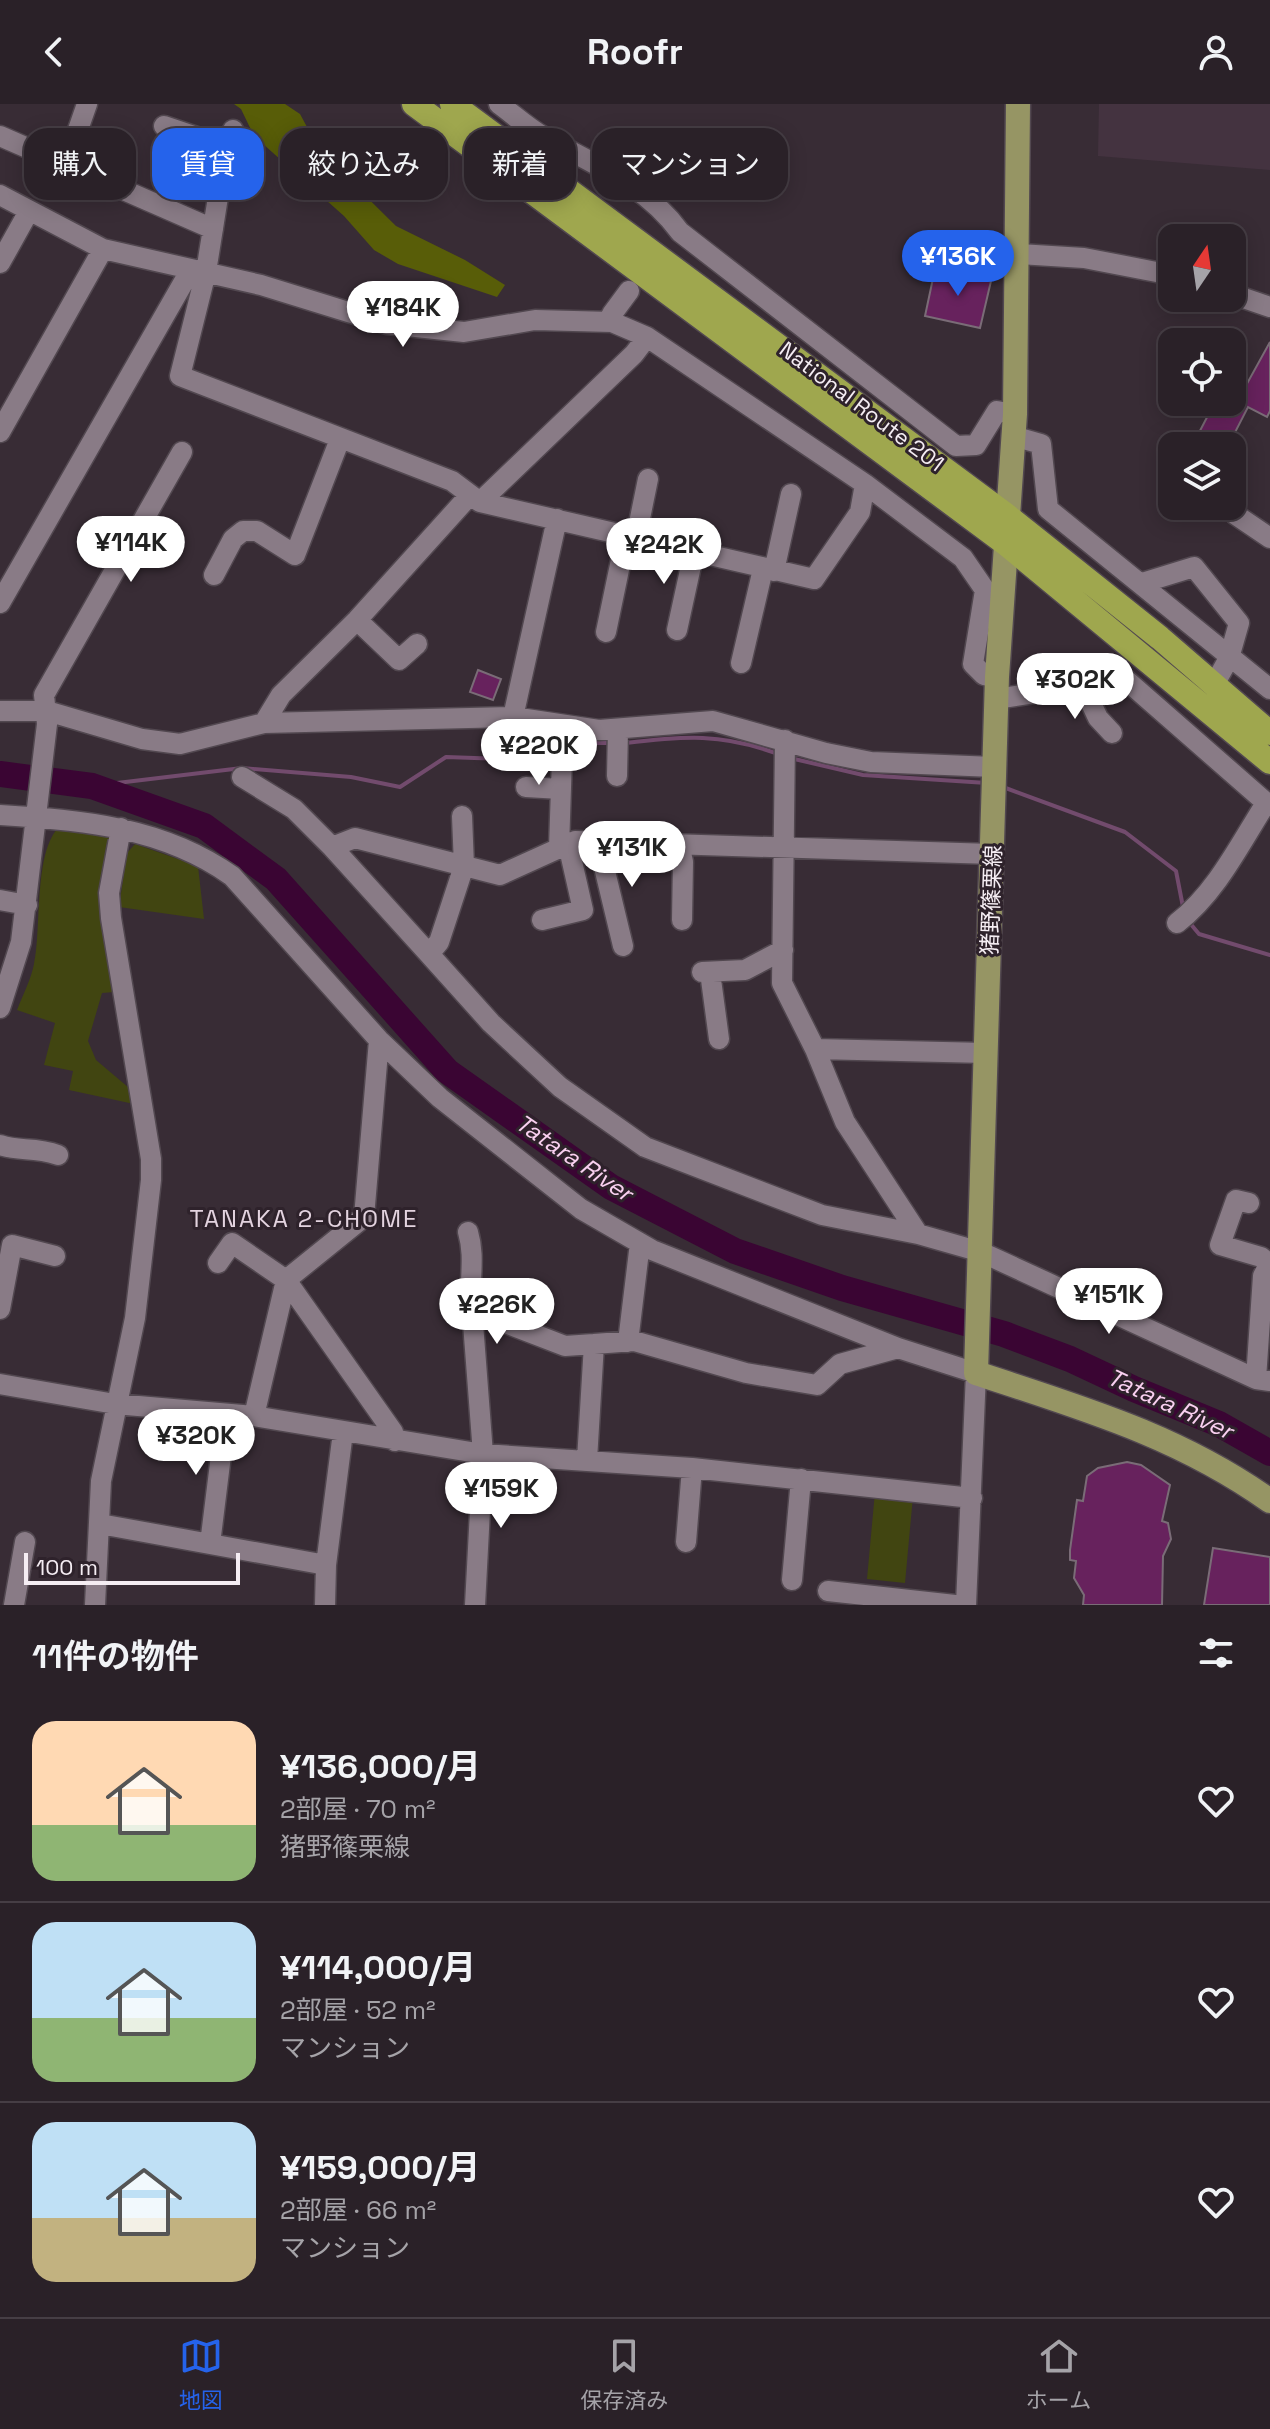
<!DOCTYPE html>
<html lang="ja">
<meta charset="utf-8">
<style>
:root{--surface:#2a2128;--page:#362e34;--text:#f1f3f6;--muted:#a5a3a8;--line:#463e45;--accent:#2563eb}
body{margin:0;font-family:"Space Grotesk","Noto Sans JP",sans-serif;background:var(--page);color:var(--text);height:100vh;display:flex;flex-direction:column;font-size:30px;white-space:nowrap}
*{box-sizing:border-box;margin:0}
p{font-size:26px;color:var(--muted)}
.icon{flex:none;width:44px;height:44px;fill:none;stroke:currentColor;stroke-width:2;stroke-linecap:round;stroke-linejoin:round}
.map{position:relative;height:1501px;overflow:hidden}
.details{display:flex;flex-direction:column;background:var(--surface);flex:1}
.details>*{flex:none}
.guide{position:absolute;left:24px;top:24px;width:800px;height:72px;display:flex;gap:16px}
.needle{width:52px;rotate:13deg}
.tools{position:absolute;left:1158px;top:120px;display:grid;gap:16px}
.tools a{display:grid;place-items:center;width:88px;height:88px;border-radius:16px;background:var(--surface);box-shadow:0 4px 20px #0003,0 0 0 2px var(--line);font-size:40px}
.scale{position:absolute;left:24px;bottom:20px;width:216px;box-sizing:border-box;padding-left:8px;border:4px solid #f5edf3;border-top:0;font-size:22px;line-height:28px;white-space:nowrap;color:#f5edf3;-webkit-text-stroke:6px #2e222b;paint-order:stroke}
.price{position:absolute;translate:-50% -68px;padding:0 18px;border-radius:28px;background:#fff;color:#222;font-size:26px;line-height:52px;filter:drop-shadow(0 2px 4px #0008)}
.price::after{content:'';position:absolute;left:50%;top:48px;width:24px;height:18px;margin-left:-12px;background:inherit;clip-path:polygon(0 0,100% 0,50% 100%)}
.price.current{background:var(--accent);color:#fff}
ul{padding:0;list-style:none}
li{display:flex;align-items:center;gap:24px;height:200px;padding:0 32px}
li+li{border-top:2px solid var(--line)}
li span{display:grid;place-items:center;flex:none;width:224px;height:160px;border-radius:24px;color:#555}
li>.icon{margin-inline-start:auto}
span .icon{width:96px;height:96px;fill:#fffc;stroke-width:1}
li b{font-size:34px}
h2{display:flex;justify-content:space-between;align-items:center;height:96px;padding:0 32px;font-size:34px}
.chip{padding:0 28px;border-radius:24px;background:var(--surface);box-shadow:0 4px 20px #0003,0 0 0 2px var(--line);font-size:28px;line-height:72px}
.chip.current{background:var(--accent);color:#fff}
header{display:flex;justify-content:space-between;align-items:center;height:104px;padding:0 32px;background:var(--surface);font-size:36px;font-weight:600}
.dock{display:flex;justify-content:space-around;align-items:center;height:112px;border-top:2px solid var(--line);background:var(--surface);font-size:22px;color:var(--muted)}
.dock a{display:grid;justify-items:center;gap:4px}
.dock .current{color:var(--accent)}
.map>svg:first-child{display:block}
</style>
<header><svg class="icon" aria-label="back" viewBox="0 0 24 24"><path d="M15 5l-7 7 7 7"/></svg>Roofr<svg class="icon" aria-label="person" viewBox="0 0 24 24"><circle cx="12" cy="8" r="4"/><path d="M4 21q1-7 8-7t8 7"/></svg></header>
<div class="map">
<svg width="1270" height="1501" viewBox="0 0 1270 1501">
<rect width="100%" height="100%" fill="#382c35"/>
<path fill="#443340" d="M 1099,0 L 1270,0 L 1270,66 L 1098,52 Z"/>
<path fill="#414511" d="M 60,722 L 113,733 L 114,888 L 102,889 L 88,937 L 96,956 L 135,989 L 134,1000 L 69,986 L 73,967 L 44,961 L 55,919 L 17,906 C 23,891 31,875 34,860 C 42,825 33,747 60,722 Z
M 135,740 L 198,762 L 204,815 L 119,803 L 127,749 Z
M 875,1388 L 913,1392 L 905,1479 L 867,1475 Z"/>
<path fill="#585d08" d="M 234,0 L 285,0 L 300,10 L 320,47 L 396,122 L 465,156 L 505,181 L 497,193 L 398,160 L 374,146 L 344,112 L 254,32 L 241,5 Z"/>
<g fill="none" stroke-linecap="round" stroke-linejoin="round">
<path stroke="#724b6d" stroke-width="4" d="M 626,639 C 684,632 722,629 778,650
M 571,643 L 581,639 L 613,639
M 790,654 L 863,671 L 987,679
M 92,682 L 242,664 L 351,673 L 400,683 L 446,653 L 533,656 L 555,650
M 1003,683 L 1125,728 L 1176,767 L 1183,803
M 1189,818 L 1199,830 L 1270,851"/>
<path stroke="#3a0533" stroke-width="26" d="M 0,670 L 92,682 L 204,722 L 276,775 L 447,967 L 611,1083 L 735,1147 L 842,1184 L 1004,1230 L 1070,1255 L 1134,1285 L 1219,1320 L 1270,1349"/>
</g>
<path fill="#67225d" stroke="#7a6c77" stroke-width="2" d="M 935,165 L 991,177 L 980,224 L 925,212 Z
M 1270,238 L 1270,307 L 1267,313 L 1248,303 L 1228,342 L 1192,342 L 1215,298 L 1232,298 L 1232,293 L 1238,296 Z
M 478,566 L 501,575 L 493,596 L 470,588 Z
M 1127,1358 L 1141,1361 L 1170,1381 L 1162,1417 L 1168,1419 L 1171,1435 L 1163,1452 L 1162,1501 L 1083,1501 L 1084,1491 L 1074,1474 L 1076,1457 L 1070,1456 L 1070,1446 L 1077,1396 L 1083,1397 L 1087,1372 L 1098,1364 Z
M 1213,1444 L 1270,1453 L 1270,1501 L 1204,1501 Z"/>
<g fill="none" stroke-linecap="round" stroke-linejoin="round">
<g stroke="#524850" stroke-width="23">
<path id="minor" d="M 499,0 C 514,11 528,24 544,33 C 593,60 646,81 680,128 L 956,342 L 976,341 L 997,307 L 1015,310
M 164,22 L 226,43
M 233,26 L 226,43 L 206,168 L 180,272 L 452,377 L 480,398 L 814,475 L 860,408 L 865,380
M 0,32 L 213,125
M 66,60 L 87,0
M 0,91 L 103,145 L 261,181 L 387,220 L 464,228 L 535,216 L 612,218 L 647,233 L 865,380 L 963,454 L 985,486 L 973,560 L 984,571 L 997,573
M 1019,150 L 1084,154 L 1172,171
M 0,159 L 29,107
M 1232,190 L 1270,203
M 612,218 L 612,210 L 629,187
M 0,328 L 103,145
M 1013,332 L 1041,340 L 1048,405 L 1270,585
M 480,398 L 634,250 L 647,233
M 1236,411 L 1270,434
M 636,434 L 648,375
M 774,467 L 791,390
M 214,471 L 233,435 L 243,427 L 257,427 L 295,451 L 340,335
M 1142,479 L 1194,463 L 1239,519 L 1229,554 L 1214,581
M 0,499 L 190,167
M 357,516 L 399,556 L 417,540
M 677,526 L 694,448
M 606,528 L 626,432
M 741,559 L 763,465
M 1082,580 L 1098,614 L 1112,629
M 996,595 L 1068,584 L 1108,573 L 1125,575 L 1270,702
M 0,607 L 47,607 L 142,635 L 180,640 L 264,619 L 513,613 L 599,626 L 713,617 L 826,649 L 871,658 L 994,663
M 513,613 L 557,415
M 264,619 L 281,591 L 357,516 L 469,392
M 785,636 L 782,879 L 815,945
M 617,672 L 618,626
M 242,673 L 294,705 L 332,743
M 526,683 L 561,685
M 0,711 C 82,716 163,723 232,772 L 379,936 L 440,994 L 581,1105 L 652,1146 L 898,1244 L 976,1269 L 966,1501
M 462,712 L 464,762 L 439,838 L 429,850 L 332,743 L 355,734 L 500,771 L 575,737 L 992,750
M 598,738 L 623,842
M 679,740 L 683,758 L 682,816
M 559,744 L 563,623
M 0,796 L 27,801
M 542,816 L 583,806 L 568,740
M 1177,819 C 1216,789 1240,740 1266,699
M 429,850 L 491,919 L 560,983 L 645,1043 L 822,1111 L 918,1130 L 981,1148 L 1256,1275 L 1270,1277
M 702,868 L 745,866 L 783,846
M 710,868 L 719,935
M 0,904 L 21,838 L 47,620 L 44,591 L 182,348
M 379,936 L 364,1113 L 286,1176 L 393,1328 L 395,1337
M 0,1041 C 19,1048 34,1042 58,1051
M 1249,1099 L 1236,1096 L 1220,1141 L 1261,1153 L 1269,1160
M 468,1128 C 476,1155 468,1178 472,1206
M 918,1130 L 845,1018 L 815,945 L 986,949
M 218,1159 L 232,1139 L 286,1176 L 254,1312
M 0,1205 L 12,1141 L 55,1152
M 628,1238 L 640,1139
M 1256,1275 L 1263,1172 L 1270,1159
M 0,1280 L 115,1300 L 254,1312 L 483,1350 L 692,1364 L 972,1394
M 587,1356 L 594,1240 L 634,1237 L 746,1269 L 817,1281 L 840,1260 L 898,1244
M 100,1420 L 326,1461 L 343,1328
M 686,1438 L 692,1364
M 210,1440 L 226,1311
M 792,1476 L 801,1375
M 828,1487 L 955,1501
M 14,1501 L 25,1438
M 95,1501 L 101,1377 L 135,1214 L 151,1076 L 151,1055 L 111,814 L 109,789 L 121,724
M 325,1501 L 326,1461
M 475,1501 L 483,1350 L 472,1206 L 565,1242 L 594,1240"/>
</g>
<g stroke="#524850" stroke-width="27">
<path id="major" d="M 1018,0 L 1015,310 L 997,573 L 976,1269 C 1082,1304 1179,1332 1270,1397"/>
</g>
<g stroke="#524850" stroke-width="27">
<path id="highway" d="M 414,0 L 1005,439 L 1270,658
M 452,0 L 1006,411 L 1160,534 L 1270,629"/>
</g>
<use href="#minor" stroke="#897b86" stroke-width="20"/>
<use href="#major" stroke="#969564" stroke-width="24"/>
<use href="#highway" stroke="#9fa74e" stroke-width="24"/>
</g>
<g text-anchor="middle" stroke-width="6" stroke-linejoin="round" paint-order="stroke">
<g font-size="22" fill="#f5edf3" stroke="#2e222b">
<text transform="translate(862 302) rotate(37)" y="8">National Route 201</text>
<text transform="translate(991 796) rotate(-88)" y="8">猪野篠栗線</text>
</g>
<g font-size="24" font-style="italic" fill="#f9d0f0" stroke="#2e222b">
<text transform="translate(574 1054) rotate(34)" y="8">Tatara River</text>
<text transform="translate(1170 1300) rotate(25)" y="8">Tatara River</text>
</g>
<g font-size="24" letter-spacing="2" fill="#e3d3df" stroke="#2e222b">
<text x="304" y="1123">TANAKA 2-CHOME</text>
</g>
</g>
</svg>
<div class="tools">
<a><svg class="needle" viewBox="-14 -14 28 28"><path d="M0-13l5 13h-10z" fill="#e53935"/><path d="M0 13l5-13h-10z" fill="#a5a3a8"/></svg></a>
<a><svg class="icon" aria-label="locate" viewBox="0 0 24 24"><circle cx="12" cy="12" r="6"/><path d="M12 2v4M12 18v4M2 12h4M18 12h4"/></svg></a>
<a><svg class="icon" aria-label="layers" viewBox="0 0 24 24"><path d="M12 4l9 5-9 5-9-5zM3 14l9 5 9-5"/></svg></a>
</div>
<div class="scale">100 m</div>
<b class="price current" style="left:958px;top:194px">¥136K</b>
<b class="price" style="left:403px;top:245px">¥184K</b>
<b class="price" style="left:131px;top:480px">¥114K</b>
<b class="price" style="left:664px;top:482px">¥242K</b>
<b class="price" style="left:1075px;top:617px">¥302K</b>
<b class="price" style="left:539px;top:683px">¥220K</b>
<b class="price" style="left:632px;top:785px">¥131K</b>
<b class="price" style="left:1109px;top:1232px">¥151K</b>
<b class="price" style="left:497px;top:1242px">¥226K</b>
<b class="price" style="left:196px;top:1373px">¥320K</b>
<b class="price" style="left:501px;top:1426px">¥159K</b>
<div class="guide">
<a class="chip">購入</a>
<a class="chip current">賃貸</a>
<a class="chip">絞り込み</a>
<a class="chip">新着</a>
<a class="chip">マンション</a>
</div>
</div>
<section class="details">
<h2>11件の物件<svg class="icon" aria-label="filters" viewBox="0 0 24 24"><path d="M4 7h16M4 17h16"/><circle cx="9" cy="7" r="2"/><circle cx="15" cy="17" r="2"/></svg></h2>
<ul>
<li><span style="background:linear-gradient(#ffd9b3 65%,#8fb573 0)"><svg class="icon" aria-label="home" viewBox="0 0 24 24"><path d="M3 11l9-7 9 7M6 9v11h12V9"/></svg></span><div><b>¥136,000/月</b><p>2部屋 · 70 m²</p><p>猪野篠栗線</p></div><svg class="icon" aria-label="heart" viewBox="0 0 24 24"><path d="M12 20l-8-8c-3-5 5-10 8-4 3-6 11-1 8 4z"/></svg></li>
<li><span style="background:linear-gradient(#bfe0f5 60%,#8fb573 0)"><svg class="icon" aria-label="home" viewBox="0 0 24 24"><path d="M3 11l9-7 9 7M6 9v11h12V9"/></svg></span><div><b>¥114,000/月</b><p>2部屋 · 52 m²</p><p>マンション</p></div><svg class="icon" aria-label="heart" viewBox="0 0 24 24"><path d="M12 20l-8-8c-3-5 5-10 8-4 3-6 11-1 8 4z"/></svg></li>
<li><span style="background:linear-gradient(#bfe0f5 60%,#c2b280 0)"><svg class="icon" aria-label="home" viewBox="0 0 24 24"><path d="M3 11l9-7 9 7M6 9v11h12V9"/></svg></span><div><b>¥159,000/月</b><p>2部屋 · 66 m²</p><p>マンション</p></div><svg class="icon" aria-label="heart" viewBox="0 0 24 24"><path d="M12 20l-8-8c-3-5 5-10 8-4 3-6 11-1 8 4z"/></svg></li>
</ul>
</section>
<nav class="dock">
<a class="current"><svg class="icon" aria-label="map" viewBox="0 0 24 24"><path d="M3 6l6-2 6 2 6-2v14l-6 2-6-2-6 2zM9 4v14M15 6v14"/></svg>地図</a>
<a><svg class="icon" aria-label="saved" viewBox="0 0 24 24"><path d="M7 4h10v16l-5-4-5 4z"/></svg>保存済み</a>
<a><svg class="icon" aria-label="home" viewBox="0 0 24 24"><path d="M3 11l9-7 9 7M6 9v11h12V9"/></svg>ホーム</a>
</nav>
